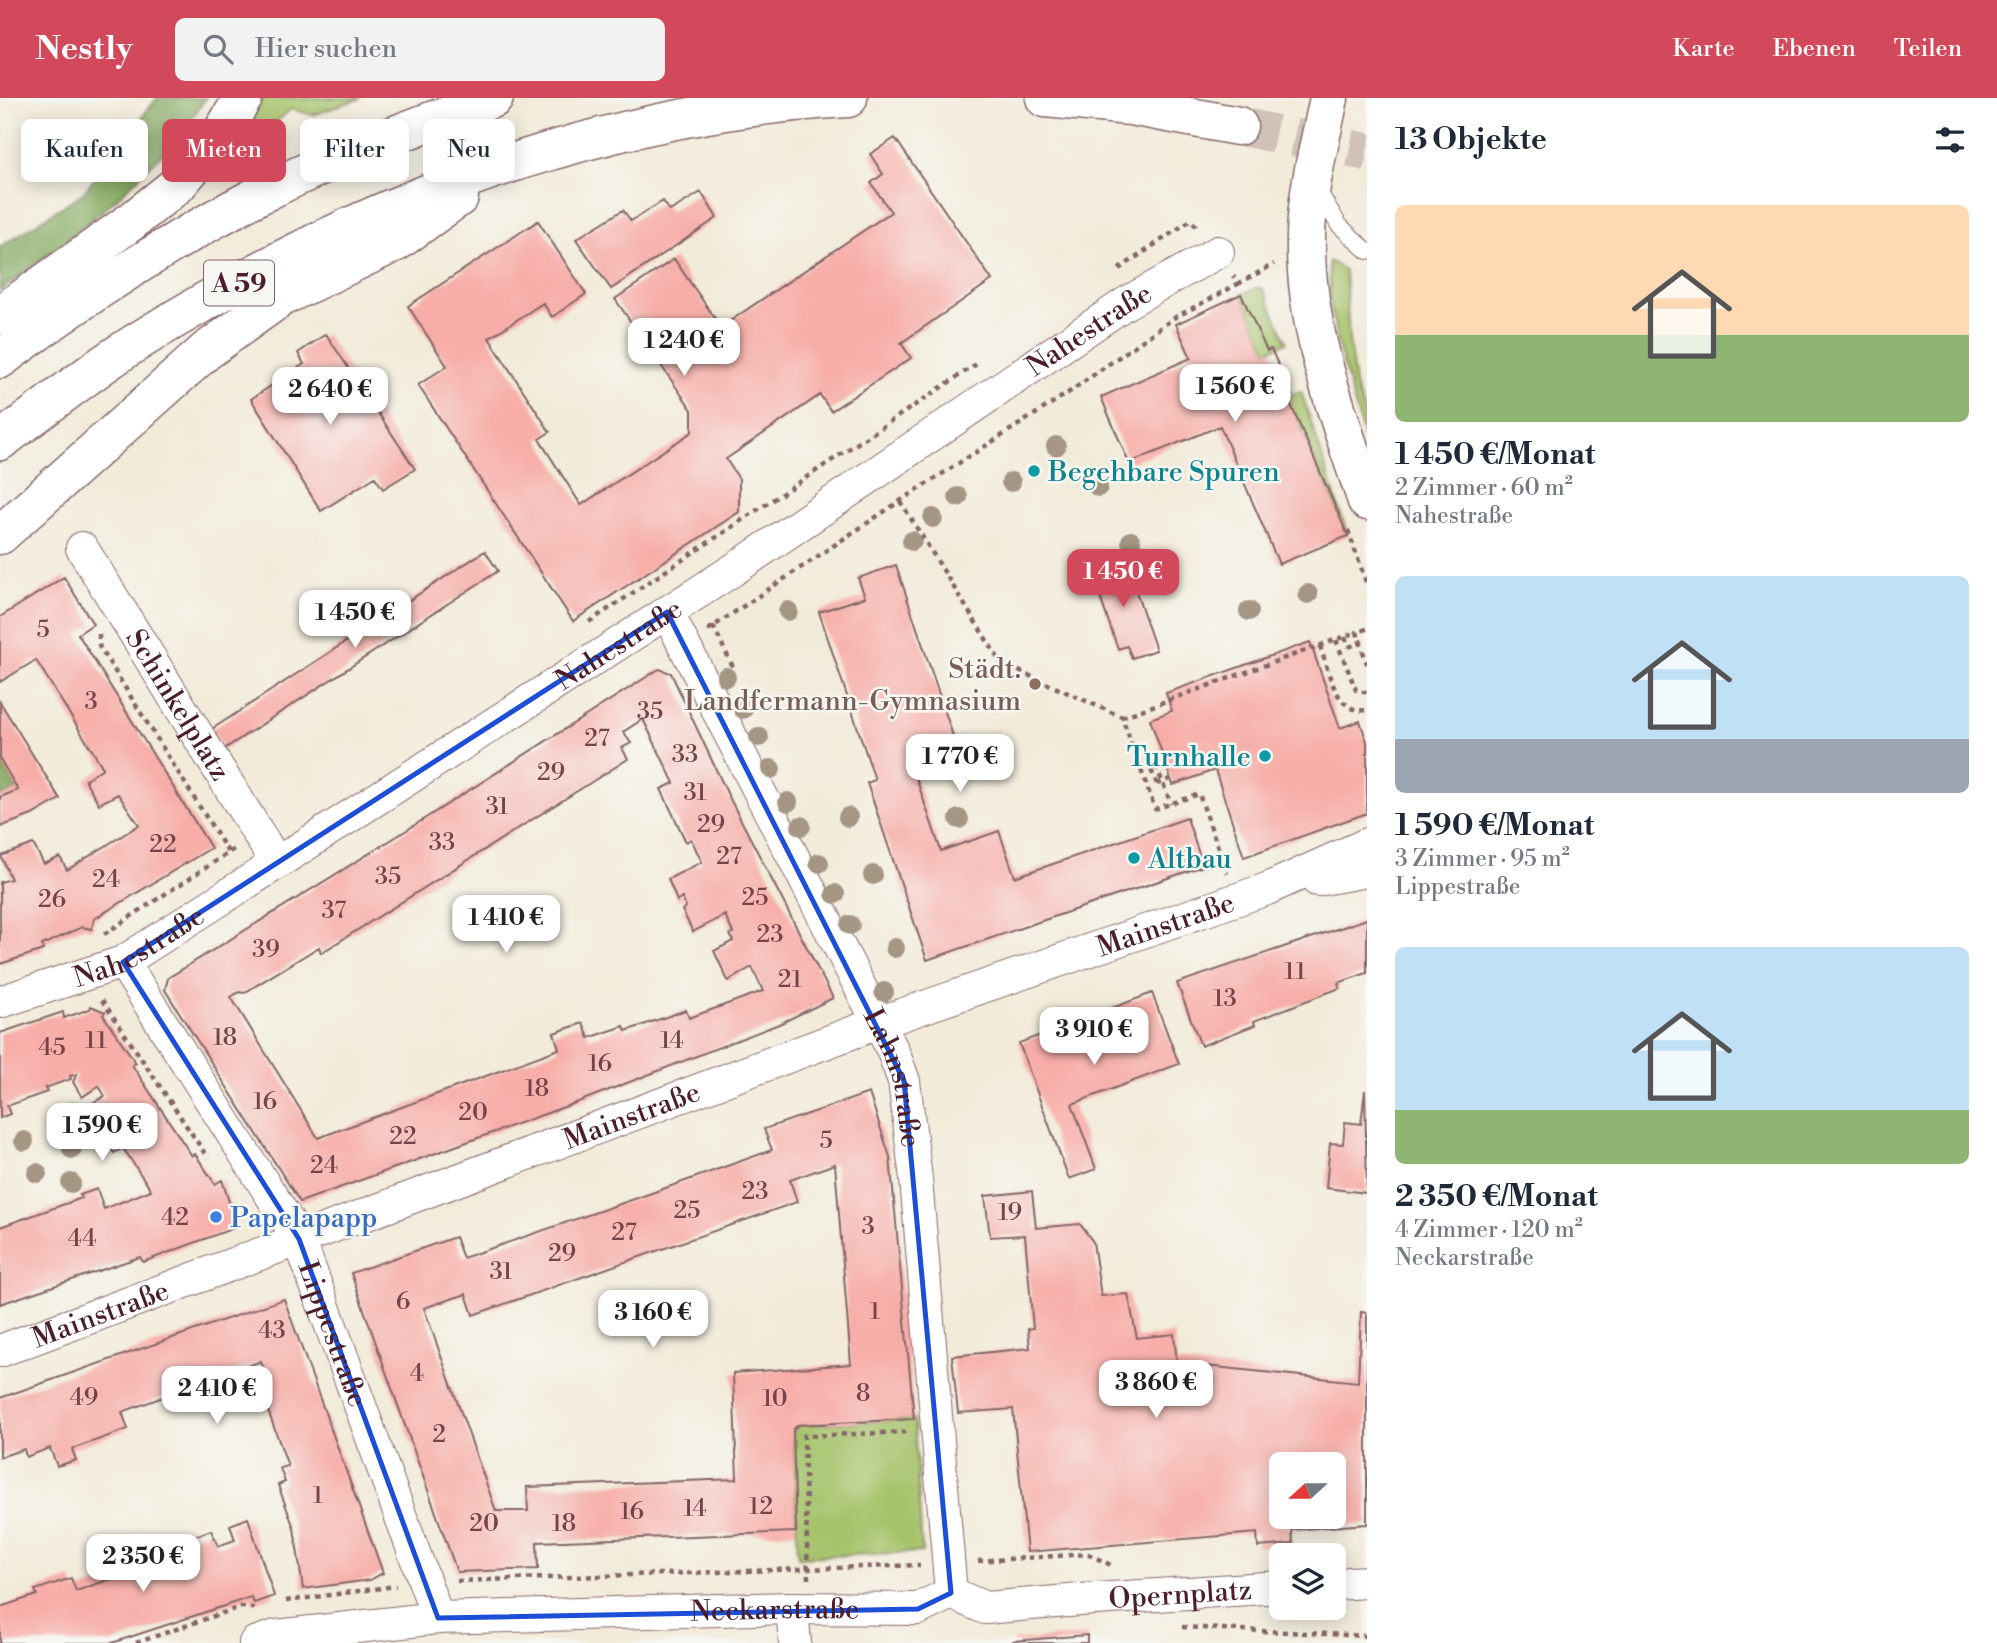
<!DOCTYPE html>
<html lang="de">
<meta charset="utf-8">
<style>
:root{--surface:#fff;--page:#f2f2f3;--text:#1f2937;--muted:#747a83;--accent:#d1495b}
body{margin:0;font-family:"Libre Bodoni",serif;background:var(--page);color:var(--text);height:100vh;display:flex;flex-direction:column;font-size:26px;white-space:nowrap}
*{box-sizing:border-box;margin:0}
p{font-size:23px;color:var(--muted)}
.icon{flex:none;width:38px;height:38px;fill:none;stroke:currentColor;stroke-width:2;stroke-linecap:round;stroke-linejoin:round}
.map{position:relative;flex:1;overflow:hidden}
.drawer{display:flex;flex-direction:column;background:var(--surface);width:630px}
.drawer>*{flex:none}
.guide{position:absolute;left:21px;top:21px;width:665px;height:63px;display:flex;gap:14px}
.needle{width:46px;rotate:249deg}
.buttons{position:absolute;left:1269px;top:1354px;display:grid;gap:14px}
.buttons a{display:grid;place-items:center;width:77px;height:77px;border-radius:10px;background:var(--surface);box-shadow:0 4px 18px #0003;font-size:35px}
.price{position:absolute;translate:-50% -60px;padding:0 16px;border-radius:14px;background:#fff;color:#222;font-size:23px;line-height:46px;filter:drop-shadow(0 2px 4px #0008)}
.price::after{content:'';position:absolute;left:50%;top:42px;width:21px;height:16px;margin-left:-10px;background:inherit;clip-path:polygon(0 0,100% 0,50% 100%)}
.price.current{background:var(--accent);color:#fff}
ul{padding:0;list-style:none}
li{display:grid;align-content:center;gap:14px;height:371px;padding:0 28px}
li span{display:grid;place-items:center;height:217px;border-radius:10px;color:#555}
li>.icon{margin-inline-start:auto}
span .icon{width:126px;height:126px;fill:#fffc;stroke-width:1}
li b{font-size:30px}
h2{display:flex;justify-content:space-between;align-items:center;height:84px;padding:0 28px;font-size:30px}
.chip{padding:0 24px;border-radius:10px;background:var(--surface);box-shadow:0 4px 18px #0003;font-size:24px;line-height:63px}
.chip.current{background:var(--accent);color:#fff}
header{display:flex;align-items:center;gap:42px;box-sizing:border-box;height:98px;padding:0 35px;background:var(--accent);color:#fff}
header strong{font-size:33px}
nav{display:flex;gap:38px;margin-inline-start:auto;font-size:24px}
.search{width:490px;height:63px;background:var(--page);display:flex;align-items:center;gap:18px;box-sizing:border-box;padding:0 24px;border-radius:10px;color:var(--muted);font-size:26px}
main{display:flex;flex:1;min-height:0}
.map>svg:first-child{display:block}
</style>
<header>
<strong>Nestly</strong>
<div class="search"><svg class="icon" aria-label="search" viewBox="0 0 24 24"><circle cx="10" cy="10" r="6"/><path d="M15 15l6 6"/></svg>Hier suchen</div>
<nav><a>Karte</a><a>Ebenen</a><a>Teilen</a></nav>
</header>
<main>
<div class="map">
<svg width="1367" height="1545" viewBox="0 0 1367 1545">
<rect width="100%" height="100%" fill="#f6f6f2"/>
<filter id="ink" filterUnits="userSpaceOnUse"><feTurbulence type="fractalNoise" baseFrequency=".0143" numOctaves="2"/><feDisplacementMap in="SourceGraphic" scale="14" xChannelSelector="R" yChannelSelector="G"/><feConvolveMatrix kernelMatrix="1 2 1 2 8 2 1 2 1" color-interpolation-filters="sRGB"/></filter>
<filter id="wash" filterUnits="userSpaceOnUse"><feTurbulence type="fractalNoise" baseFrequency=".00686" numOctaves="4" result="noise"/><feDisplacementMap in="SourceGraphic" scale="28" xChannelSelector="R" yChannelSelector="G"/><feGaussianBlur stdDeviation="1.57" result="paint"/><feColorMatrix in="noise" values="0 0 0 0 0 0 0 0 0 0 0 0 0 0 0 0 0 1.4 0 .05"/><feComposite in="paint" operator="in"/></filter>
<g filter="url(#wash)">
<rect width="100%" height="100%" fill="#f2ebd9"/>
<path fill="#a6c36a" stroke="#78714a" stroke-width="2" d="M 263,0 L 361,0 L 313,17 L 291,11 L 247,50 L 247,60 L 221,64 Z
M 1329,163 L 1345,172 L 1349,244 L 1355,286 L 1367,325 L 1367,350 L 1338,247 L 1330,205 Z
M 1258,190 L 1263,191 L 1287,244 L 1267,253 L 1241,196 Z
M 1301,293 L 1348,438 L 1287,298 Z
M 914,1321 L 922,1454 L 798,1459 L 793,1333 L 798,1327 Z"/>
<path fill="#84a95e" stroke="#676444" stroke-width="2" d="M 157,0 L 206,0 C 151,81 77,135 0,193 L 0,149 L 83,95 Z
M 0,662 L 18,692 L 0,699 Z"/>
<g id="blocks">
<path fill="#f7aea9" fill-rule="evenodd" d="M 895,40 L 992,182 L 901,245 L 911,260 L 831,313 L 820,297 L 726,361 L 739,381 L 739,414 L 573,523 L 418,287 L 447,268 L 408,208 L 538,123 L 586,196 L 552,219 L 543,205 L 489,240 L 550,334 L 539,341 L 581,407 L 692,334 L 692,312 L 615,201 L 674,161 L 721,229 L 891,114 L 871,85 L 883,76 L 870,56 Z
M 701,94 L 717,120 L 611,191 L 576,141 L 623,112 L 631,123 L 663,103 L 670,113 Z
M 1241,196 L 1267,253 L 1271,251 L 1292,297 L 1287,298 L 1348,438 L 1279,466 L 1220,328 L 1129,365 L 1101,299 L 1191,260 L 1176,226 Z
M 326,236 L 415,371 L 383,391 L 375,379 L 321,413 L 251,301 L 304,266 L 298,255 Z
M 485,453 L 498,473 L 224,651 L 212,631 Z
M 1125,461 L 1156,552 L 1132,560 L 1127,548 L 1118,551 L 1091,473 Z
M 896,467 L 959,656 L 922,669 L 917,656 L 909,659 L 941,753 L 999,733 L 1015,779 L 1187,720 L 1203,768 L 927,862 L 867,685 L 875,682 L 819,514 L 865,499 L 858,480 Z
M 64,479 L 93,526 L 78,536 L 211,750 L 94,821 L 92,831 L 82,829 L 42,847 L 43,852 L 0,866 L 0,784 L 11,781 L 1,758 L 33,746 L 44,766 L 60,759 L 67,772 L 139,727 L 118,696 L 99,706 L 85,682 L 103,670 L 36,562 L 0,584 L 0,519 Z
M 1310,544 L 1340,630 L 1360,623 L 1367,644 L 1367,715 L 1244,759 L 1215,672 L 1173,687 L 1150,621 L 1172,613 L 1166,595 Z
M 659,571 L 671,575 L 728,697 L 833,900 L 779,926 L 578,1004 L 300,1104 L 165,892 L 168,880 L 399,737 ZM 643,621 L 674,685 L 661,691 L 686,744 L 691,741 L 702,764 L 668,781 L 677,803 L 682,800 L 686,809 L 682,812 L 693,834 L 725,817 L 733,835 L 730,836 L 733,843 L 714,853 L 728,883 L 752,869 L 763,893 L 689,920 L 686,912 L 626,933 L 624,928 L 589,940 L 583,925 L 554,935 L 559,951 L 318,1040 L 231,899 L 239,894 L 244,895 L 319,849 L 321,855 L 628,661 L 622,650 L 631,645 L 623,634 Z
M 0,604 L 60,701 L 32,717 L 0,729 L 0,699 L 18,692 L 0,661 Z
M 1367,821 L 1367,875 L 1338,885 L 1340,890 L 1254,923 L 1255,927 L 1201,948 L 1177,885 Z
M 1152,895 L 1179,966 L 1072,1006 L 1096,1071 L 1069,1081 L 1019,945 Z
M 91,908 L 105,914 L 103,917 L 136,965 L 132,967 L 192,1058 L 195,1056 L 215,1086 L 222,1082 L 237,1129 L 143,1164 L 140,1159 L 0,1206 L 0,1129 L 82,1100 L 80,1097 L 97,1091 L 104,1111 L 151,1092 L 123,1050 L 114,1055 L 102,1038 L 112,1032 L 94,1004 L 105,998 L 99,988 L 82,999 L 73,984 L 77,976 L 70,978 L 71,981 L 45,990 L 47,994 L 7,1008 L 10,1016 L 0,1020 L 0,935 L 63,914 L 64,920 L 90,911 Z
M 1365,992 L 1367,1095 L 1326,1090 L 1330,1045 L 1343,1046 L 1345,1024 L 1361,1026 Z
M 869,995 L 890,1059 L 914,1321 L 798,1327 L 793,1332 L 796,1434 L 537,1444 L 538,1471 L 457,1474 L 351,1175 L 455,1139 L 463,1160 L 646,1097 L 772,1052 L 764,1031 ZM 835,1066 L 851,1266 L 733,1275 L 737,1381 L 527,1389 L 528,1413 L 496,1413 L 424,1210 L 466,1196 L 473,1217 L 797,1104 L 790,1082 Z
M 1032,1093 L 1036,1130 L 1080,1126 L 1093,1144 L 1101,1198 L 1128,1196 L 1137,1240 L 1174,1236 L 1177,1265 L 1358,1284 L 1361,1214 L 1367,1215 L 1367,1426 L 1292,1432 L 1293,1446 L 1258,1449 L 1257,1435 L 1027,1454 L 1013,1311 L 958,1315 L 952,1258 L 1030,1250 L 1028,1231 L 1033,1230 L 1025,1137 L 990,1139 L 985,1098 ZM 1281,1367 L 1334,1367 L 1334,1419 L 1281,1419 Z
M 284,1201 L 383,1475 L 370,1482 L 303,1491 L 294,1430 L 278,1387 L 285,1384 L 280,1370 L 288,1368 L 257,1282 L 266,1279 L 261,1263 L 122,1314 L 128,1331 L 72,1351 L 76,1362 L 57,1368 L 50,1350 L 26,1359 L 24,1351 L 0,1359 L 0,1300 Z
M 248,1420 L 274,1498 L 254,1505 L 251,1499 L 112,1545 L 0,1545 L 0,1509 L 37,1497 L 35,1492 L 71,1480 L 76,1493 L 126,1476 L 122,1465 L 175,1446 L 179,1457 L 196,1451 L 192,1439 L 211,1432 L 218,1448 L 235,1442 L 230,1427 Z
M 1087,1537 L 1087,1545 L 1013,1545 L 1013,1543 Z"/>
</g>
</g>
<g filter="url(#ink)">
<use href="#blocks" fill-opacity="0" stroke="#856668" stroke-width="2"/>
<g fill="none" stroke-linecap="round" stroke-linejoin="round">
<path stroke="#d0c2b6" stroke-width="38" stroke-dasharray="38 19" stroke-linecap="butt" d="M 1238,28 L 1367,54"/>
<g stroke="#856668" stroke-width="18">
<path id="service" d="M 1317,91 L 1339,127 L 1367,153"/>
</g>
<g stroke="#856668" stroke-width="34">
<g id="minor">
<path id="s1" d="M 82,450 L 276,764"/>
<path id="s2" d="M 667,514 L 892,951 L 904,983 L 916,1081 L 951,1495"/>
<path d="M 1317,782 L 1367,773"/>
<path id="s3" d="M 123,864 L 299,1141 L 438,1520"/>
<path id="s4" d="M 0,904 L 123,864 L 733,472 L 1126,205 L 1218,154"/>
<path id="s5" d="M 0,1253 L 878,925 L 1267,791 L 1367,746"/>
<path d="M 1334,1486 L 1367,1484"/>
<path id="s6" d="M 951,1495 L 985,1510 L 1080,1502 L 1281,1489"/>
<path d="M 792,1510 L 795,1545"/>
<path id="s7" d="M 255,1545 L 276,1538 L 438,1520 L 792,1510 L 918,1511 L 951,1495"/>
</g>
</g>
<g stroke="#856668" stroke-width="41">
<path id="secondary" d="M 1329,0 C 1320,45 1307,92 1306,138 C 1304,230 1338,317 1367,403"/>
</g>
<g stroke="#856668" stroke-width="41">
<path id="motorway" d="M 1045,0 L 1131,8 L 1238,28
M 0,217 L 132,123 L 177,87 L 223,33 L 243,0
M 0,261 C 82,200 167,145 257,98 C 333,59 414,29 494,0
M 0,343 C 37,316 73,287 111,261 C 146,237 183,216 220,195 C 411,87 627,12 848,0
M 0,437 L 206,253 L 281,199 L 396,144 L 459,99"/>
</g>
<path stroke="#856668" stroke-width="4.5" stroke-dasharray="5 5" stroke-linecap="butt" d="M 1119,171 L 1191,122 L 1199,132
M 1238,186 L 1274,166
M 900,403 L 1001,565 L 1122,619 L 1155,711 L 1199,696 L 1227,775
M 1348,432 L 1367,487
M 589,524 L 978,265
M 713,528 L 733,569
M 1367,531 L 1357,534 L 1367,566
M 708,532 L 900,403 L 1068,295 L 1174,220 L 1238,186 L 1233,178
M 99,536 L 99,548 L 228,754
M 1345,539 L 1349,549
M 1336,542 L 1356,592 L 1360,594 L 1367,594
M 1320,548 C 1328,570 1335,617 1367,612
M 1122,619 L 1357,534
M 1157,686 L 1149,667 L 1155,665 L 1171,706
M 104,836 L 234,751
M 102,902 L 208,1060
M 1293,1458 L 1324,1455
M 978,1463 L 1088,1456 L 1113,1468
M 808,1481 L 804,1338 L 907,1334
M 457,1483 L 920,1467
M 286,1503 L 396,1488
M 1182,1529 L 1367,1538
M 136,1545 L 240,1509 L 254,1510"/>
<use href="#service" stroke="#fff" stroke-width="16"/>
<use href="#minor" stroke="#fff" stroke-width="32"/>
<use href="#secondary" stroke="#fff" stroke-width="38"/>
<use href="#motorway" stroke="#fff" stroke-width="38"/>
<path stroke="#856668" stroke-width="4.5" stroke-dasharray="5 5" stroke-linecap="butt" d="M 1349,549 L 1367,541
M 1157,686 L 1170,681"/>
</g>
<g fill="#a59684">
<circle cx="1056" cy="348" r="10"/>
<circle cx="1011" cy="384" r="10"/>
<circle cx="1098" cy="389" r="10"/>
<circle cx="958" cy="399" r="10"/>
<circle cx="933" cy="420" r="10"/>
<circle cx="912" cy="443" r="10"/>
<circle cx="1131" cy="443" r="10"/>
<circle cx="1161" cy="486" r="10"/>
<circle cx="1308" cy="496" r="10"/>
<circle cx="788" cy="513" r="10"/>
<circle cx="1249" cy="513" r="10"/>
<circle cx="726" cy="579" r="10"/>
<circle cx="743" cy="611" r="10"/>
<circle cx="759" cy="639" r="10"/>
<circle cx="771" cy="671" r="10"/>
<circle cx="788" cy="704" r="10"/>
<circle cx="848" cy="719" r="10"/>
<circle cx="959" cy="721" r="10"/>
<circle cx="801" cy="728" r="10"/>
<circle cx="819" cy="765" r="10"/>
<circle cx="873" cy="777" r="10"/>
<circle cx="835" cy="796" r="10"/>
<circle cx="850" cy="827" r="10"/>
<circle cx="895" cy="850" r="10"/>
<circle cx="884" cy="894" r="10"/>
<circle cx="75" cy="1013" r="10"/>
<circle cx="24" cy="1043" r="10"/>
<circle cx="72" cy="1051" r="10"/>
<circle cx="37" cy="1075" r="10"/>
<circle cx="71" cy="1085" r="10"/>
</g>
</g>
<path fill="none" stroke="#1d4ed8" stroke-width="5" stroke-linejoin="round" d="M 667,514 L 904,983 L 951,1495 L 918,1511 L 438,1520 L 299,1141 L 123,864 Z"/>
<g fill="#0f9aa8" stroke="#f6f6f2" stroke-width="2.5">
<circle cx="1034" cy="373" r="7"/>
<circle cx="1265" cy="658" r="7"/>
<circle cx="1134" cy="760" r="7"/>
</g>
<circle fill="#8d6e63" stroke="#f6f6f2" stroke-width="2.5" cx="1035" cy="586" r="7"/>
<circle fill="#3f7fe0" stroke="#f6f6f2" stroke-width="2.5" cx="216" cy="1119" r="7"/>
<g text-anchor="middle" stroke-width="5" stroke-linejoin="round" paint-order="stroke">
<g font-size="24" fill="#75434a">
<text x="43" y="539">5</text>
<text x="91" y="611">3</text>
<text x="650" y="621">35</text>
<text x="597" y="648">27</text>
<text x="685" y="664">33</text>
<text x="551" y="682">29</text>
<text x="695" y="702">31</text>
<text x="497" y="716">31</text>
<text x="711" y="734">29</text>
<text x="442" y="752">33</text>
<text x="163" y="754">22</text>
<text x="729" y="766">27</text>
<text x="388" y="786">35</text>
<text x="106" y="789">24</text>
<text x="755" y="807">25</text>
<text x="52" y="809">26</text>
<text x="334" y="820">37</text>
<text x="770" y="844">23</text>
<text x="266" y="859">39</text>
<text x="1295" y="881">11</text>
<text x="790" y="889">21</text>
<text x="1225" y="908">13</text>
<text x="225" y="947">18</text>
<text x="96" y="950">11</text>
<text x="672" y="950">14</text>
<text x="52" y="957">45</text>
<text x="600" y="973">16</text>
<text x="537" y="998">18</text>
<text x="265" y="1011">16</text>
<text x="473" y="1022">20</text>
<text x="403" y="1046">22</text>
<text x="826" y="1050">5</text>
<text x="324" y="1075">24</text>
<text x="755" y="1101">23</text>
<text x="687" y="1120">25</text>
<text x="1010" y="1122">19</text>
<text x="175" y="1127">42</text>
<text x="868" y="1136">3</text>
<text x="624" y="1142">27</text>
<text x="82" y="1148">44</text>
<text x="562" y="1163">29</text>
<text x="501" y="1181">31</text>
<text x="403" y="1211">6</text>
<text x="875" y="1221">1</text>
<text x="272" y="1240">43</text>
<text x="417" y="1283">4</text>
<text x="863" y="1303">8</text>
<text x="84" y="1307">49</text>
<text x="775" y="1308">10</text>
<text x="439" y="1344">2</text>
<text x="318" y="1405">1</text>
<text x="761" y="1416">12</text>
<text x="695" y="1418">14</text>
<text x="632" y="1421">16</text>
<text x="484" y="1433">20</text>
<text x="564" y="1433">18</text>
</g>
<rect fill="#f6f6f2" stroke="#7e6067" stroke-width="2" x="204" y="162.5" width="70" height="45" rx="5"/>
<g font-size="26" font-weight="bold" fill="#4a1f2b">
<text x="239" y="194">A 59</text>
</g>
<g font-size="28" fill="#4a1f2b" stroke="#f6f6f2">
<text dy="10" stroke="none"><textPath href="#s4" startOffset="1284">Nahestraße</textPath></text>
<text dy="10" stroke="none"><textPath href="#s4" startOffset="718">Nahestraße</textPath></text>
<text dy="10" stroke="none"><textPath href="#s1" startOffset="184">Schinkelplatz</textPath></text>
<text dy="10" stroke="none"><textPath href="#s5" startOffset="1241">Mainstraße</textPath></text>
<text dy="10" stroke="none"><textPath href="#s4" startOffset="150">Nahestraße</textPath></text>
<text dy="10" stroke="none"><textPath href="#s2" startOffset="520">Lahnstraße</textPath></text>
<text dy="10" stroke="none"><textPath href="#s5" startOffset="674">Mainstraße</textPath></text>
<text dy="10" stroke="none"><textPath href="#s5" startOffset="107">Mainstraße</textPath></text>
<text dy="10" stroke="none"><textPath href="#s3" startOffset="429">Lippestraße</textPath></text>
<text dy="10" stroke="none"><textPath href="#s6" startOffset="233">Opernplatz</textPath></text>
<text dy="10" stroke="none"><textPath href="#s7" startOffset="522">Neckarstraße</textPath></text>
</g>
<g font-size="28" fill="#0d838f" stroke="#f6f6f2" text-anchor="start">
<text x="1048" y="383">Begehbare Spuren</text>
<text x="1251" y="668" text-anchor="end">Turnhalle</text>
<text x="1148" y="770">Altbau</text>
</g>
<g font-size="28" fill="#785e54" stroke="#f6f6f2" text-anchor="end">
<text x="1021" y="580">Städt.<tspan x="1021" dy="32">Landfermann-Gymnasium</tspan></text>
</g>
<g font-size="28" fill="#366cbe" stroke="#f6f6f2" text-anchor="start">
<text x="230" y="1129">Papelapapp</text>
</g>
</g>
</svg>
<div class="buttons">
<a><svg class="needle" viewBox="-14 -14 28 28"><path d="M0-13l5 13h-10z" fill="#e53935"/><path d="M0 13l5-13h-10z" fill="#747a83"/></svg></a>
<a><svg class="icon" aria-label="layers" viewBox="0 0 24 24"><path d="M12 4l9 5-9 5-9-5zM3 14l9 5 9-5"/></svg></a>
</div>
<b class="price" style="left:684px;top:280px">1 240 €</b>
<b class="price" style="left:1235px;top:326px">1 560 €</b>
<b class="price" style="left:330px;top:329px">2 640 €</b>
<b class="price current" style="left:1123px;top:511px">1 450 €</b>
<b class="price" style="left:355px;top:552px">1 450 €</b>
<b class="price" style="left:960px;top:696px">1 770 €</b>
<b class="price" style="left:506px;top:857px">1 410 €</b>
<b class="price" style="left:1094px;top:969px">3 910 €</b>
<b class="price" style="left:102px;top:1065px">1 590 €</b>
<b class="price" style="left:653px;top:1252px">3 160 €</b>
<b class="price" style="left:1156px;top:1322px">3 860 €</b>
<b class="price" style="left:217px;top:1328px">2 410 €</b>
<b class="price" style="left:143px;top:1496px">2 350 €</b>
<div class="guide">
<a class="chip">Kaufen</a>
<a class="chip current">Mieten</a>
<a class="chip">Filter</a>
<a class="chip">Neu</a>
</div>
</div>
<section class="drawer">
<h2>13 Objekte<svg class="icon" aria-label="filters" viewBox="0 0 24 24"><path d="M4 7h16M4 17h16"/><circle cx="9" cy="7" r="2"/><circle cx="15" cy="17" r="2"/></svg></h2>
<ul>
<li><span style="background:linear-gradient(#ffd9b3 60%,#8fb573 0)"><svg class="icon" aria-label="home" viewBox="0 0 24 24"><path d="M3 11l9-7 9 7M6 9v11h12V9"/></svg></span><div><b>1 450 €/Monat</b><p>2 Zimmer · 60 m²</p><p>Nahestraße</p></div></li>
<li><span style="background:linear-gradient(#bfe0f5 75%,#9aa5b1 0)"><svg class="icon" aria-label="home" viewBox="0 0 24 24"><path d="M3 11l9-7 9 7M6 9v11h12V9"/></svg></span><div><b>1 590 €/Monat</b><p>3 Zimmer · 95 m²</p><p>Lippestraße</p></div></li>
<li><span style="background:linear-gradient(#bfe0f5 75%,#8fb573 0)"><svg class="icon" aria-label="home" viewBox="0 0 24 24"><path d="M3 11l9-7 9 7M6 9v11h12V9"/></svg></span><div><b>2 350 €/Monat</b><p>4 Zimmer · 120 m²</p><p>Neckarstraße</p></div></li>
</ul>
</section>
</main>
